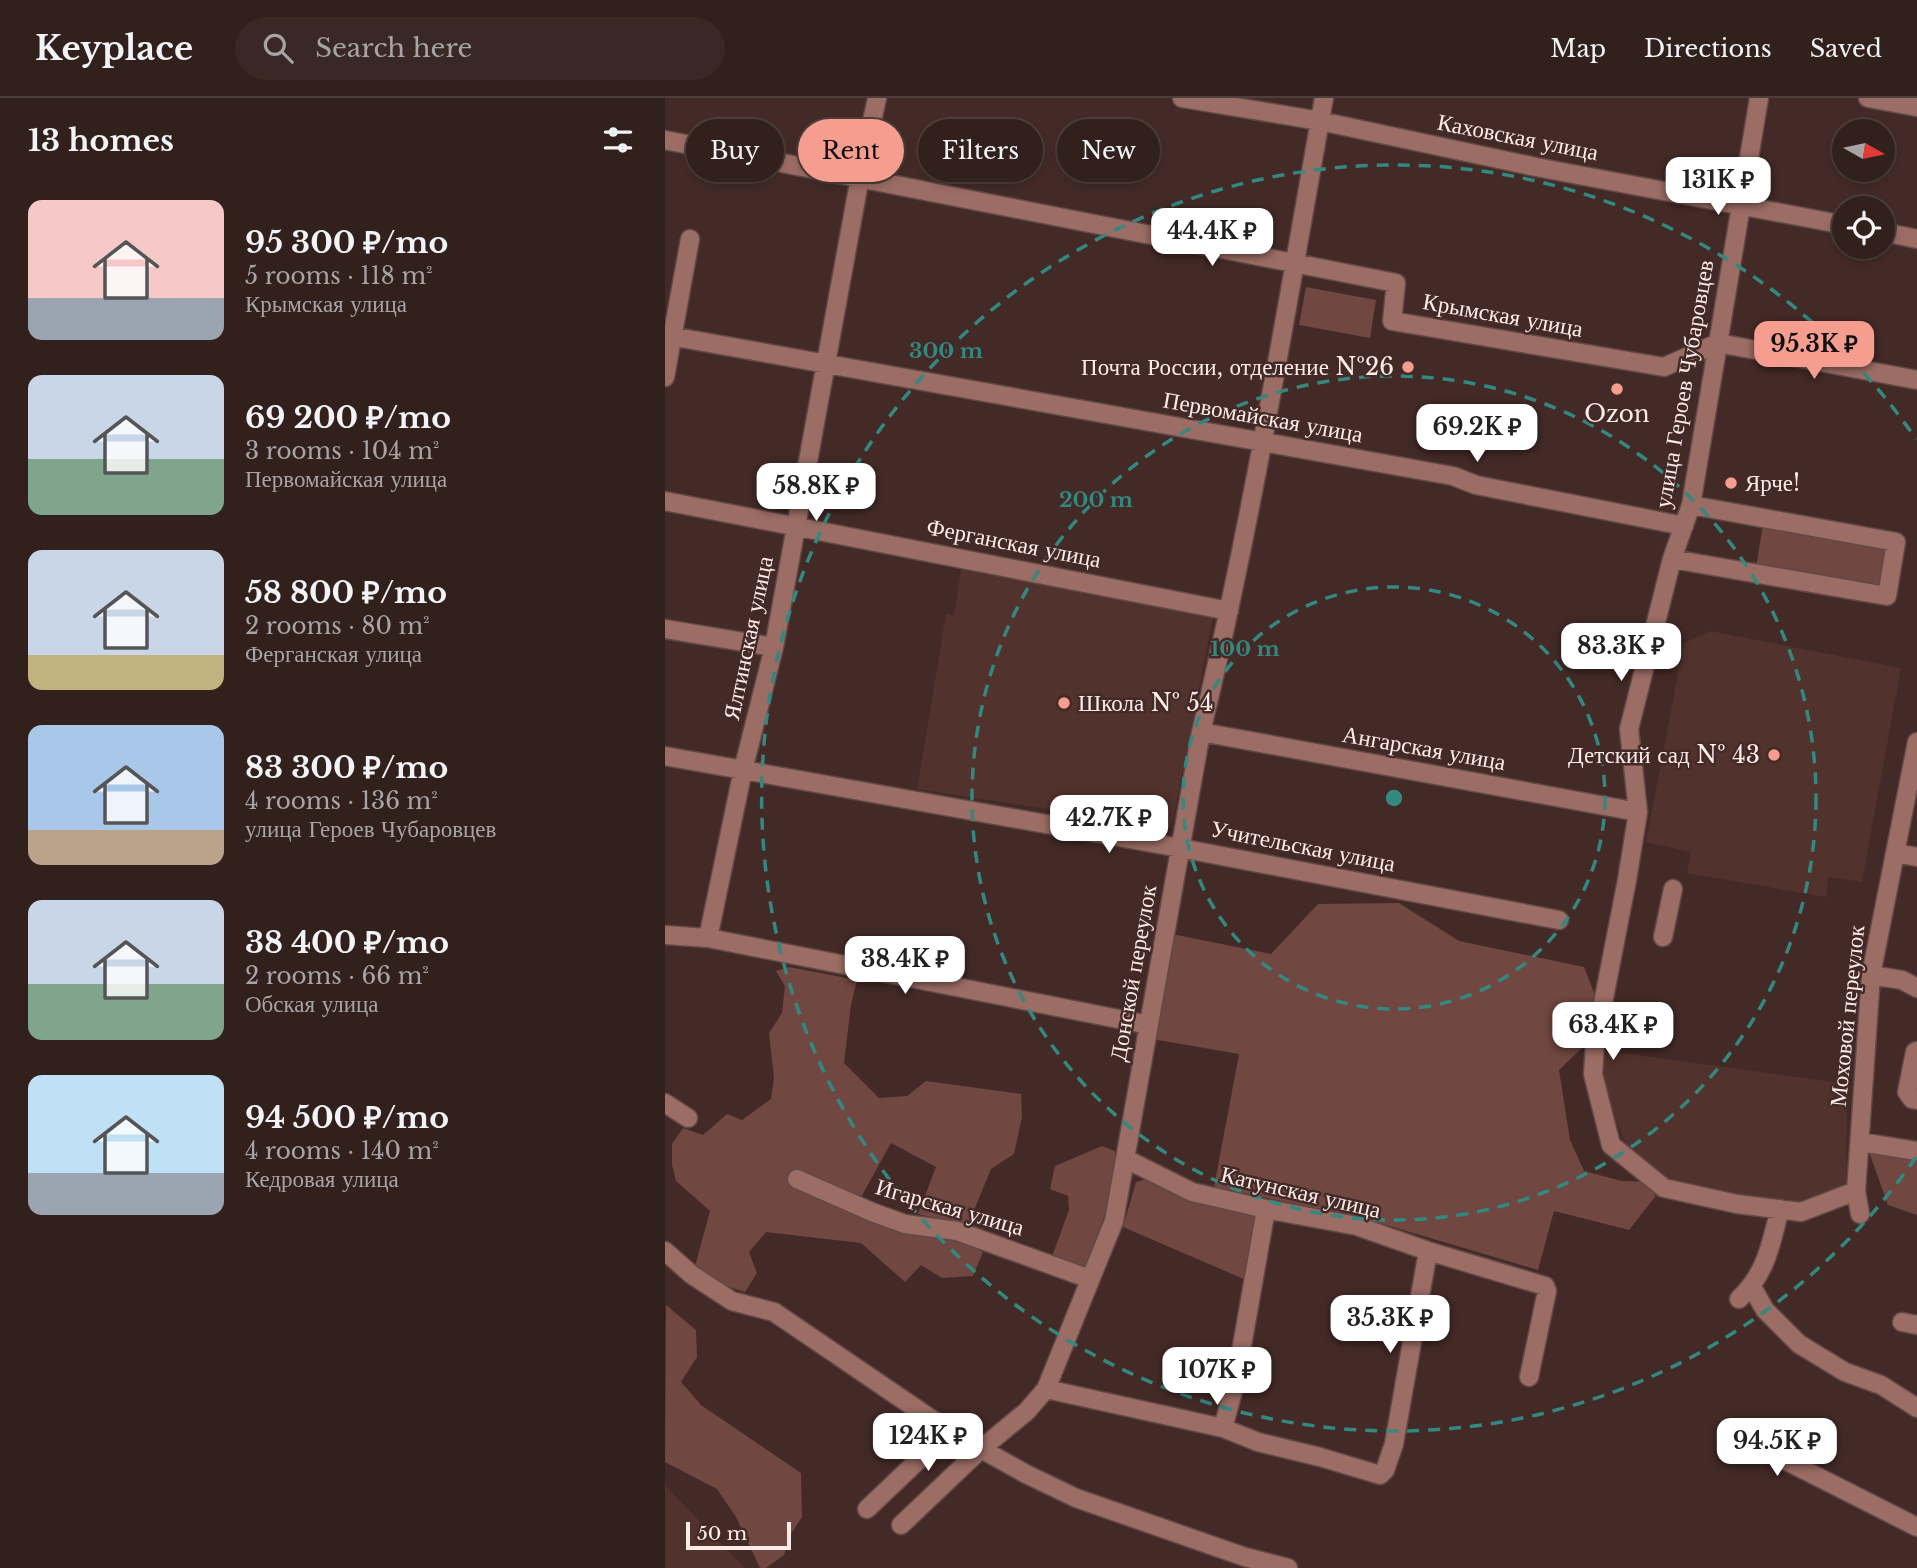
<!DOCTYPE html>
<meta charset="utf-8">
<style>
:root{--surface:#32201d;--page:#3a2826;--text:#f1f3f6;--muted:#a8a3a4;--line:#4d3e3b;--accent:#f59d8f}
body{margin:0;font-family:"Libre Baskerville",serif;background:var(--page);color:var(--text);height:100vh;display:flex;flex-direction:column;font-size:26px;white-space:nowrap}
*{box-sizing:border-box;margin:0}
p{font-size:23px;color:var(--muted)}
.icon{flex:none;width:38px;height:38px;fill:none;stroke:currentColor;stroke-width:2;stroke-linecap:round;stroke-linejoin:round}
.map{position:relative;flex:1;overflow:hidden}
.side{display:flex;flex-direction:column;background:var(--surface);width:665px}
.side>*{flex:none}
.guide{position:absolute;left:21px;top:21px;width:665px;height:63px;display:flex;gap:14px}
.needle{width:46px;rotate:99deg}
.buttons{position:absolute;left:1167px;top:21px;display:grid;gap:14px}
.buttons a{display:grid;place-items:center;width:63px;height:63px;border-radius:50%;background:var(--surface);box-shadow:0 4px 10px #0003,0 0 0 2px var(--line);font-size:35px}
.scale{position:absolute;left:21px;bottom:18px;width:105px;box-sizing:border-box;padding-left:7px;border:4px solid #fdece9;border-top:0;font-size:19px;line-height:24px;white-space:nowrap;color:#fdece9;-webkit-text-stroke:5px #432a27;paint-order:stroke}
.price{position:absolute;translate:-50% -60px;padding:0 16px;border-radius:14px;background:#fff;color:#222;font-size:23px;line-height:46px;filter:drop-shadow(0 2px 4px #0008)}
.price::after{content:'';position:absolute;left:50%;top:42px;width:21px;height:16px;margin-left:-10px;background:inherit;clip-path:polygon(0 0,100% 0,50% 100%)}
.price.active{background:var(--accent);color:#111}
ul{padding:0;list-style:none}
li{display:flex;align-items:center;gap:21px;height:175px;padding:0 28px}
li span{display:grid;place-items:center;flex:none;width:196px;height:140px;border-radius:14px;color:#555}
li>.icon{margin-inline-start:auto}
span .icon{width:84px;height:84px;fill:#fffc;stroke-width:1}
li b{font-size:30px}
h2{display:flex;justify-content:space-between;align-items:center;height:84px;padding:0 28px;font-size:30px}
.tag{padding:0 24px;border-radius:32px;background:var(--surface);box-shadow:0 4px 10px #0003,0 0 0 2px var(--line);font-size:24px;line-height:63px}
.tag.active{background:var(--accent);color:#111}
header{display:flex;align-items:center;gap:42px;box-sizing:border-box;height:98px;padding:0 35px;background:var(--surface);border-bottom:2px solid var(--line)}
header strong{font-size:33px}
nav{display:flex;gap:38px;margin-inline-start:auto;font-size:24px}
.search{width:490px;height:63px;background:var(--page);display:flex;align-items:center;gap:18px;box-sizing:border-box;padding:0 24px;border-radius:38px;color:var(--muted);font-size:26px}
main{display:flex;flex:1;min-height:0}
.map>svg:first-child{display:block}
</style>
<header>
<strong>Keyplace</strong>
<div class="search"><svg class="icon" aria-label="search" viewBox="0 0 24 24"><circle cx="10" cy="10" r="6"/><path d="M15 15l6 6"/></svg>Search here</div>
<nav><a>Map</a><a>Directions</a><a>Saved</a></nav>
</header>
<main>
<section class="side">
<h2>13 homes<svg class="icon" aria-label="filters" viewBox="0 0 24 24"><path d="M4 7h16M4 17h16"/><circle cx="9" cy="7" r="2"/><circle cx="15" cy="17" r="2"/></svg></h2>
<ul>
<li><span style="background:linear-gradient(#f6c9c9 70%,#9aa5b1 0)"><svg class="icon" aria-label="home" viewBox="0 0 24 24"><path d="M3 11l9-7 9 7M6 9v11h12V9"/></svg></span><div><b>95 300 ₽/mo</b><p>5 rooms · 118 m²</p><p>Крымская улица</p></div></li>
<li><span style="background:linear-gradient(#c9d6e8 60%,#7fa58c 0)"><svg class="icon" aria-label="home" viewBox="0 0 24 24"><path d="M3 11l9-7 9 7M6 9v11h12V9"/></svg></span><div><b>69 200 ₽/mo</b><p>3 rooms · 104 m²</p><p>Первомайская улица</p></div></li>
<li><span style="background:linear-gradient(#c9d6e8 75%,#c2b280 0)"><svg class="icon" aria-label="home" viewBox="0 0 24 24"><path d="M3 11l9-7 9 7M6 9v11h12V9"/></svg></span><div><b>58 800 ₽/mo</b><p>2 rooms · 80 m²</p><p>Ферганская улица</p></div></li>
<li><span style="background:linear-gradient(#a9c7e8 75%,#b9a48a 0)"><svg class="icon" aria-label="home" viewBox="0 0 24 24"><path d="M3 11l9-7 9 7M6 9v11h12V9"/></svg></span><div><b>83 300 ₽/mo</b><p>4 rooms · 136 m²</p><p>улица Героев Чубаровцев</p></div></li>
<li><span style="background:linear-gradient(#c9d6e8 60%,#7fa58c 0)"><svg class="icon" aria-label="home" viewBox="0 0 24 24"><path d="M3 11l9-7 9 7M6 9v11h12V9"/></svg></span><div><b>38 400 ₽/mo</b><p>2 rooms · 66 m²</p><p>Обская улица</p></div></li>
<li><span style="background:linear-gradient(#bfe0f5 70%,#9aa5b1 0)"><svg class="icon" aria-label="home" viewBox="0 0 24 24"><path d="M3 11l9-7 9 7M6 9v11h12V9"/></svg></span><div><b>94 500 ₽/mo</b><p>4 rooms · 140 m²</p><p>Кедровая улица</p></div></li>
</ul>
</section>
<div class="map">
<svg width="1252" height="1470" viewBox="0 0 1252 1470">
<rect width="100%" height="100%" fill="#432a27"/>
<path fill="#52322d" d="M 297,466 L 548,519 L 506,730 L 252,691 L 281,516 L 289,517 Z
M 1045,533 L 1236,570 L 1197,784 L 1163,779 L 1161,799 L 1022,775 L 1026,754 L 981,744 L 1019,545 Z
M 943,953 L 1182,986 L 1181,1104 L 1121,1123 L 990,1099 L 987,1084 L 964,1053 L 941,999 L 935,968 Z
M 0,1387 L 80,1470 L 0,1470 Z"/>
<path fill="#714741" d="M 641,189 L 711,202 L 705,240 L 634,227 Z
M 1099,421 L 1231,444 L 1222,498 L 1090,475 Z
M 734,805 L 794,843 L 919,869 L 933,905 L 917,950 L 894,972 L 905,1042 L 919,1073 L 957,1083 L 987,1084 L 990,1099 L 964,1132 L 889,1113 L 873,1172 L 698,1120 L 549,1089 L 574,956 L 487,941 L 507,836 L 606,856 L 653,806 Z
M 124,869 L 192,882 L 186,907 L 179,965 L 214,1000 L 242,998 L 261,983 L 356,996 L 357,1019 L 349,1056 L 326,1071 L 305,1122 L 300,1128 L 253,1116 L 271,1069 L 226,1045 L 194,1103 L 292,1140 L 318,1154 L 308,1178 L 277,1180 L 256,1167 L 240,1184 L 196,1145 L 101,1134 L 84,1154 L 92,1175 L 80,1194 L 43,1182 L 30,1168 L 45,1113 L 11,1083 L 7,1066 L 7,1046 L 18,1030 L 38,1037 L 62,1016 L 77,1022 L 106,1001 L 109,980 L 104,935 L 117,915 L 120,888 L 111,873 Z
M 437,1048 L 450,1053 C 451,1095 434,1135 418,1173 L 386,1161 L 404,1112 L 403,1098 L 385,1091 L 390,1068 Z
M 1204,1054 L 1252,1061 L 1252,1117 L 1223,1107 Z
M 486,1080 L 594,1117 L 581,1182 L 458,1129 L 471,1084 Z
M 1,1207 L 31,1232 L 32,1259 L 16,1284 L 36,1307 L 136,1375 L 137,1419 L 125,1437 L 119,1457 L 101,1470 L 95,1470 L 71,1419 L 52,1391 L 0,1364 Z"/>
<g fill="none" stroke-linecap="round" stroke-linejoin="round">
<g stroke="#614946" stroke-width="21">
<path id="minor" d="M 517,0 L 655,23 L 871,69 L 1180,127
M 1094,0 L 1026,407 L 1007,461 L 964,631 L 973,714 L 962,782 L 930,946 L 928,976 L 946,1047 L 999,1090 L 1072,1106 L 1136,1114 L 1191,1093
M 1203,0 L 1252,9
M 0,42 L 731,185 L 727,223 L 999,269 L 1053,245 L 1252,282
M 1218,134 L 1252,141
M 0,237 L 788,378 L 811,387 L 1019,428
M 0,279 L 25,141
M 0,403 L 564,513
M 1007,461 L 1222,498 L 1231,444 L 1026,407
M 0,531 L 109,549
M 536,634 L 973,714
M 0,658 L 515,750 L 894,822
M 1230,755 L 1252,759
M 0,837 L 43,840 L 484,927
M 998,839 L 1008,791
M 43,840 L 78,672 L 109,549 L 195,79 L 212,0
M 1206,877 L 1237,882 L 1252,890
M 1252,953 L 1250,954 L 1242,994 L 1247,1001 L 1252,1002
M 0,1005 L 23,1020
M 1202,1045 L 1252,1053
M 461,1061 L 527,1094 L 601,1111 L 692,1128 L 763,1153 L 880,1188 L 882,1193 L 864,1279
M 132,1081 L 207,1114 L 240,1126 L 292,1133 L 425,1181
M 1195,1116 L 1191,1093 L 1206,877 L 1252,644
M 0,1153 L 27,1177 L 67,1203 L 109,1214 L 284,1333 L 361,1376 L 411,1400 L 580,1459 L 623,1470
M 1087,1189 L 1100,1212 L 1134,1246 L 1180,1274 L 1216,1287 L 1252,1310
M 1074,1201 C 1102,1174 1105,1148 1115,1111
M 1237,1224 L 1252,1227
M 381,1291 L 558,1330 L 593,1344 L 655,1359 L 715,1377 L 720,1372 L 729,1346 L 763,1153
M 558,1330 L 571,1282 L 601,1111
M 1082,1343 L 1252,1429
M 202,1411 L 284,1333
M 236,1427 L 316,1351 L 362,1313 L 381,1291 L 449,1123 L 536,634 C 587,424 621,212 659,0"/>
</g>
<use href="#minor" stroke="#9c6d65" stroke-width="18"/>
</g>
<g fill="none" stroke="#338880" stroke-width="3.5" stroke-dasharray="12 9">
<circle cx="729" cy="700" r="211"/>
<circle cx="729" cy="700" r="422"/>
<path d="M1251 1059A633 633 0 1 1 1251 341"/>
</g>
<g fill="#f59d8f" stroke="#432a27" stroke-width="2.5">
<circle cx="743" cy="269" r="7"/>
<circle cx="952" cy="291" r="7"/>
<circle cx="1066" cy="385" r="7"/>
<circle cx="399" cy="605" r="7"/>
<circle cx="1109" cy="657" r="7"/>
</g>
<g text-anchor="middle" stroke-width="5" stroke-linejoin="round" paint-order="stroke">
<g font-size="23" fill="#fdece9" stroke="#432a27">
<text transform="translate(853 39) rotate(11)" y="8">Каховская улица</text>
<text transform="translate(838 217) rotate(10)" y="8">Крымская улица</text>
<text transform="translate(1019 286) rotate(-80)" y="8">улица Героев Чубаровцев</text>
<text transform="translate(598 319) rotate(10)" y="8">Первомайская улица</text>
<text transform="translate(349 445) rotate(11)" y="8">Ферганская улица</text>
<text transform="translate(83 540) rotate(-78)" y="8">Ялтинская улица</text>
<text transform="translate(759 650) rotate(10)" y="8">Ангарская улица</text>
<text transform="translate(638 748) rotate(11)" y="8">Учительская улица</text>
<text transform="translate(468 875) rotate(-80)" y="8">Донской переулок</text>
<text transform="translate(1182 918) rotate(-84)" y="8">Моховой переулок</text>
<text transform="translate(636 1094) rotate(13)" y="8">Катунская улица</text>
<text transform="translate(285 1109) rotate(16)" y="8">Игарская улица</text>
</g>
<g font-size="23" fill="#fdece9" stroke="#432a27" text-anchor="end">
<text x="729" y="277">Почта России, отделение №26</text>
<text x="952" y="324" text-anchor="middle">Ozon</text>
<text x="1080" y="393" text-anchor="start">Ярче!</text>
<text x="413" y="613" text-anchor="start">Школа № 54</text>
<text x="1095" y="665">Детский сад № 43</text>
</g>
</g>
<circle cx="729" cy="700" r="10" fill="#338880" stroke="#432a27" stroke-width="3.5"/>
<g font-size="21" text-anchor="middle" font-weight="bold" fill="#338880" stroke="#432a27" stroke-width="5" stroke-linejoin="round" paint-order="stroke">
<text x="281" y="260">300 m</text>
<text x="431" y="409">200 m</text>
<text x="580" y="558">100 m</text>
</g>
</svg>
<div class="buttons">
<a><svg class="needle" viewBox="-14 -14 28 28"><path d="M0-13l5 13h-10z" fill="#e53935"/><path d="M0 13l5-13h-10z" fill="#a8a3a4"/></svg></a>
<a><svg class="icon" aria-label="locate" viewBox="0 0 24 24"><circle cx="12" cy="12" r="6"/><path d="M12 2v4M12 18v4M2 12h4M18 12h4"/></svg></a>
</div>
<div class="scale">50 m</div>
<b class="price" style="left:1053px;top:119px">131K ₽</b>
<b class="price" style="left:547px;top:170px">44.4K ₽</b>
<b class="price active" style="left:1149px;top:283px">95.3K ₽</b>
<b class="price" style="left:812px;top:366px">69.2K ₽</b>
<b class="price" style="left:151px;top:425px">58.8K ₽</b>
<b class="price" style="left:956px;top:585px">83.3K ₽</b>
<b class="price" style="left:444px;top:757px">42.7K ₽</b>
<b class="price" style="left:240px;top:898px">38.4K ₽</b>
<b class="price" style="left:948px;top:964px">63.4K ₽</b>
<b class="price" style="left:725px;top:1257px">35.3K ₽</b>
<b class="price" style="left:552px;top:1309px">107K ₽</b>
<b class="price" style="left:263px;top:1375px">124K ₽</b>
<b class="price" style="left:1112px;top:1380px">94.5K ₽</b>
<div class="guide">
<a class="tag">Buy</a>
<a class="tag active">Rent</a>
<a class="tag">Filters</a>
<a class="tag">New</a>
</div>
</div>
</main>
